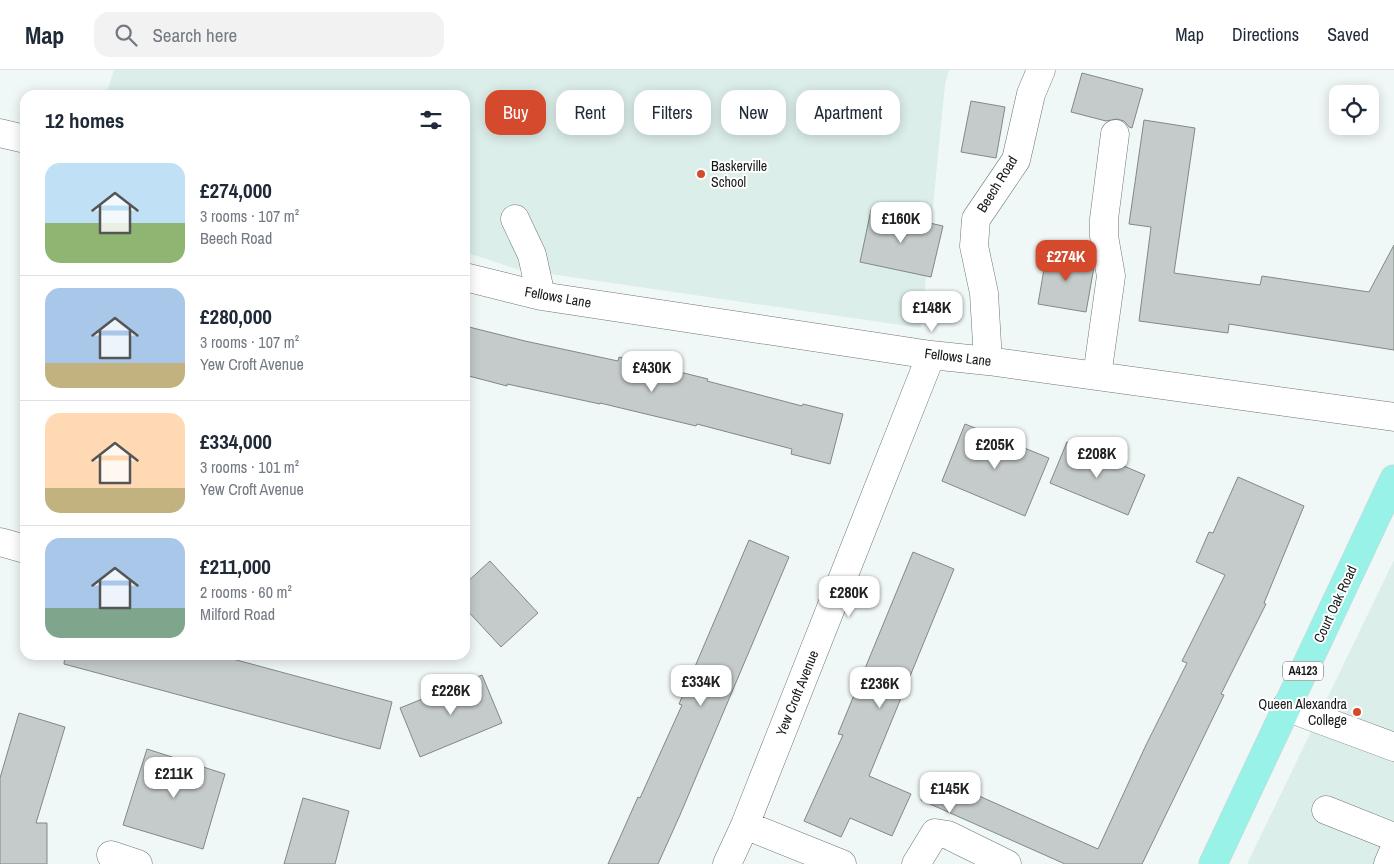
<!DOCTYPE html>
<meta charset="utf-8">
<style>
:root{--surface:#fff;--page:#f2f2f3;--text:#1f2937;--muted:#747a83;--line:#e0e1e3;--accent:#d54a2d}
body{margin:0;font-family:"Archivo Narrow",sans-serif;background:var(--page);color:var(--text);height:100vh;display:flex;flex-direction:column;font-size:19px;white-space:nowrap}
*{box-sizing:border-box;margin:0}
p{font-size:16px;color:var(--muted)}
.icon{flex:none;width:28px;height:28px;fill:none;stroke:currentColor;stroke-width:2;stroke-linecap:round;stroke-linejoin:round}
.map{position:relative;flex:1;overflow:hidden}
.details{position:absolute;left:20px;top:20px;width:450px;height:570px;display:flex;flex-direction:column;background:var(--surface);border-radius:15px;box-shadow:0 2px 12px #0003}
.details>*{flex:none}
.banner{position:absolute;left:485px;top:20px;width:475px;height:45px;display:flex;gap:10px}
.controls{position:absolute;left:1329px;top:15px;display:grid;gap:10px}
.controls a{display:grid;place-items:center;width:50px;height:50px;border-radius:10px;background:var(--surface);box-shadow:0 2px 12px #0003;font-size:25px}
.price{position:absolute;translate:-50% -42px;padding:0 11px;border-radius:10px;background:#fff;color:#222;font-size:16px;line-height:32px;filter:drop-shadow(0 1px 2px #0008)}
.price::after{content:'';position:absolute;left:50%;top:30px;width:15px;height:11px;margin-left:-8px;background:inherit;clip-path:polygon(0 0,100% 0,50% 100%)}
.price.on{background:var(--accent);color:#fff}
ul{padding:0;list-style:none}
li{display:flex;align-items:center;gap:15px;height:125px;padding:0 25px}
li+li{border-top:1px solid var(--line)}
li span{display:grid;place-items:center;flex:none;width:140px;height:100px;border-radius:15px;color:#555}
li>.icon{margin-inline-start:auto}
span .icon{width:60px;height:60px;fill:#fffc;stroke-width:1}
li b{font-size:21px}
h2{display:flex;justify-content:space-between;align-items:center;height:60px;padding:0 25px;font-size:21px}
.pill{padding:0 18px;border-radius:15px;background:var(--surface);box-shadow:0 2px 12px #0003;font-size:18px;line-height:45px}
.pill.on{background:var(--accent);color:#fff}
header{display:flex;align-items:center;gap:30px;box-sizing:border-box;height:70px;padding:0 25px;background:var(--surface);border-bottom:1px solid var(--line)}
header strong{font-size:24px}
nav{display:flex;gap:28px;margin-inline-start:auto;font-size:18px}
.search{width:350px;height:45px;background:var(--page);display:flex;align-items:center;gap:12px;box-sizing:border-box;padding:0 18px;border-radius:15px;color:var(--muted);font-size:19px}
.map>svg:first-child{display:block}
</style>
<header>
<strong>Map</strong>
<div class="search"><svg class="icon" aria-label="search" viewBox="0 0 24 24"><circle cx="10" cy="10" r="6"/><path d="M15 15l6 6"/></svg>Search here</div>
<nav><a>Map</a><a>Directions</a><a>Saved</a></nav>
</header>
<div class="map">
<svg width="1394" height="794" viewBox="0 0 1394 794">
<rect width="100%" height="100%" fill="#f0f8f7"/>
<path fill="#dceeea" d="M 114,0 L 949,0 L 945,15 L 921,258 L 516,199 L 465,182 L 465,25 L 106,25 Z
M 1394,490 L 1394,794 L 1247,794 Z"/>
<path fill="#c4cbca" stroke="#818887" d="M 1082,3 L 1143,19 L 1132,58 L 1129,57 L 1124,51 L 1117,49 L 1106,51 L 1071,42 Z
M 971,31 L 1005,37 L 996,88 L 961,82 Z
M 1144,50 L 1195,58 L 1174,203 L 1260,215 L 1262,206 L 1369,222 L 1394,175 L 1394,280 L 1229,254 L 1228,263 L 1139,251 L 1151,157 L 1129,154 Z
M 871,140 L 943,156 L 931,207 L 860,192 Z
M 1047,182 L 1092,190 L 1094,197 L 1086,242 L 1038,234 Z
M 465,256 L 525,271 L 618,291 L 619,287 L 708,309 L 707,311 L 802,336 L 803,334 L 843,344 L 830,394 L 791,384 L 792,379 L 697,354 L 696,356 L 600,333 L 600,334 L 507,314 L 507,316 L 465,305 Z
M 965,354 L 1049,388 L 1025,446 L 942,411 Z
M 1067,372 L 1145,405 L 1128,445 L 1050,413 Z
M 1238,407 L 1304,436 L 1264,533 L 1266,534 L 1221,624 L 1224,625 L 1142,794 L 1065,794 L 921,730 L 932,705 L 1098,779 L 1146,675 L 1187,593 L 1182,591 L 1225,505 L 1196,492 L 1209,462 L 1213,463 Z
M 749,470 L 789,487 L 680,745 L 658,794 L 608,794 L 638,727 L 640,728 L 682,635 L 679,634 Z
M 913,482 L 954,499 L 869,706 L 911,724 L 892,766 L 850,748 L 841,767 L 804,751 L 843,665 L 838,664 Z
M 490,491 L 538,543 L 501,577 L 465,538 L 465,514 Z
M 65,585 L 218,585 L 392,632 L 380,679 L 64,594 Z
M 482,605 L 502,653 L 420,687 L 400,638 Z
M 19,643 L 65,657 L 36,753 L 47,753 L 47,794 L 0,794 L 0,708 Z
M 147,679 L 225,704 L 203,779 L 123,755 Z
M 303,728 L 349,741 L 335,794 L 284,794 Z"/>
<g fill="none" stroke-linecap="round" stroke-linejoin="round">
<g stroke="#6e7574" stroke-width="29">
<path id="minor" d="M 0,63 L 25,69
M 515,149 L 532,185 L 541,226
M 465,207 L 541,226 L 931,285 L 988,291 L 1394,347
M 988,291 L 984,223 L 974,176 L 976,149 L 1016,90 L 1031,24 L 1041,0
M 1097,306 L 1111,206 L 1104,166 L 1104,149 L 1115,64
M 0,472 L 25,479
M 1286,637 L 1394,677
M 1326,740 L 1394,767
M 745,755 L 842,794
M 111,785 L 138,794
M 727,794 L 745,755 L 931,285
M 916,794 L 935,763 L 948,765 L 1007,794
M 1388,794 L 1394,780"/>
</g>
<g stroke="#d1d1d1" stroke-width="29">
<path id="major" d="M 1213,794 L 1394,409"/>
</g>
<use href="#minor" stroke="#fff" stroke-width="28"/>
<use href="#major" stroke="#98f2e8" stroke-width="28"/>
</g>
<g fill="#d54a2d" stroke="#fff" stroke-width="2">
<circle cx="701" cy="104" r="5"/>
<circle cx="1357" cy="642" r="5"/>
</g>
<g text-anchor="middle" stroke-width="4" stroke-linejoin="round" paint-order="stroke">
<rect fill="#fff" stroke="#5d5f5e" stroke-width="1" x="1283" y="591.5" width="40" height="19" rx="4"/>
<g font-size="12" font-weight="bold" fill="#171a19">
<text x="1303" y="605">A4123</text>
</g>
<g font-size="14" fill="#171a19" stroke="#fff" text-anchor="start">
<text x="711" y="101">Baskerville<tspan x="711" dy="16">School</tspan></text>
<text x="1347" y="639" text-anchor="end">Queen Alexandra<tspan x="1347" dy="16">College</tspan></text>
</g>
<g font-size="14" fill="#171a19" stroke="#fff">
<text transform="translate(997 114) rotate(-58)" y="5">Beech Road</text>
<text transform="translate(558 227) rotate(10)" y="5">Fellows Lane</text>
<text transform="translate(958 287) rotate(7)" y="5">Fellows Lane</text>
<text transform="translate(1335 534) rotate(-65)" y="5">Court Oak Road</text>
<text transform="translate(797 623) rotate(-68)" y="5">Yew Croft Avenue</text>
</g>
</g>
</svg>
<div class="controls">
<a><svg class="icon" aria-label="locate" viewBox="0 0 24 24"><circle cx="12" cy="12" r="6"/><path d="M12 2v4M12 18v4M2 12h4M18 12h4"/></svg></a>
</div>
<b class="price" style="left:901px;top:174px">£160K</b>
<b class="price on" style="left:1066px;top:212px">£274K</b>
<b class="price" style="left:932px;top:263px">£148K</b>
<b class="price" style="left:652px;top:323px">£430K</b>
<b class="price" style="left:995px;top:400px">£205K</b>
<b class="price" style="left:1097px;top:409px">£208K</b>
<b class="price" style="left:849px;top:548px">£280K</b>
<b class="price" style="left:701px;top:637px">£334K</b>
<b class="price" style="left:880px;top:639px">£236K</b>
<b class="price" style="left:451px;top:646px">£226K</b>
<b class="price" style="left:174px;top:729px">£211K</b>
<b class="price" style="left:950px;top:744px">£145K</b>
<div class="banner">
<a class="pill on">Buy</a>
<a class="pill">Rent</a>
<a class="pill">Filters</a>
<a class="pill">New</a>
<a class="pill">Apartment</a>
</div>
<section class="details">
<h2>12 homes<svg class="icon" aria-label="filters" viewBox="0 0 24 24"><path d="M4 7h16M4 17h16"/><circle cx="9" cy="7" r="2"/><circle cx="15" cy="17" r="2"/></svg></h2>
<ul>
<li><span style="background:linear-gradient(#bfe0f5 60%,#8fb573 0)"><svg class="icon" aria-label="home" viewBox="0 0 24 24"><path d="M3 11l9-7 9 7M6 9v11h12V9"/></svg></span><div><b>£274,000</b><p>3 rooms · 107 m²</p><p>Beech Road</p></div></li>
<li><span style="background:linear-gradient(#a9c7e8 75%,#c2b280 0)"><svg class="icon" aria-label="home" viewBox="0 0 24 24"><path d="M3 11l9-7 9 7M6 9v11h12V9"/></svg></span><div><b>£280,000</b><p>3 rooms · 107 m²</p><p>Yew Croft Avenue</p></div></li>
<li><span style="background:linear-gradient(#ffd9b3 75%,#c2b280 0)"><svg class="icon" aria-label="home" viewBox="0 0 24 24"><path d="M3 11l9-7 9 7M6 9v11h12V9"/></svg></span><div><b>£334,000</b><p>3 rooms · 101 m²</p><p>Yew Croft Avenue</p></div></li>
<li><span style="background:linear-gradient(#a9c7e8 70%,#7fa58c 0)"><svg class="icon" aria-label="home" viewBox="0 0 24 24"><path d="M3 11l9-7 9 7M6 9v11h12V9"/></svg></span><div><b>£211,000</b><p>2 rooms · 60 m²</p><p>Milford Road</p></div></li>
</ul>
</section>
</div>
